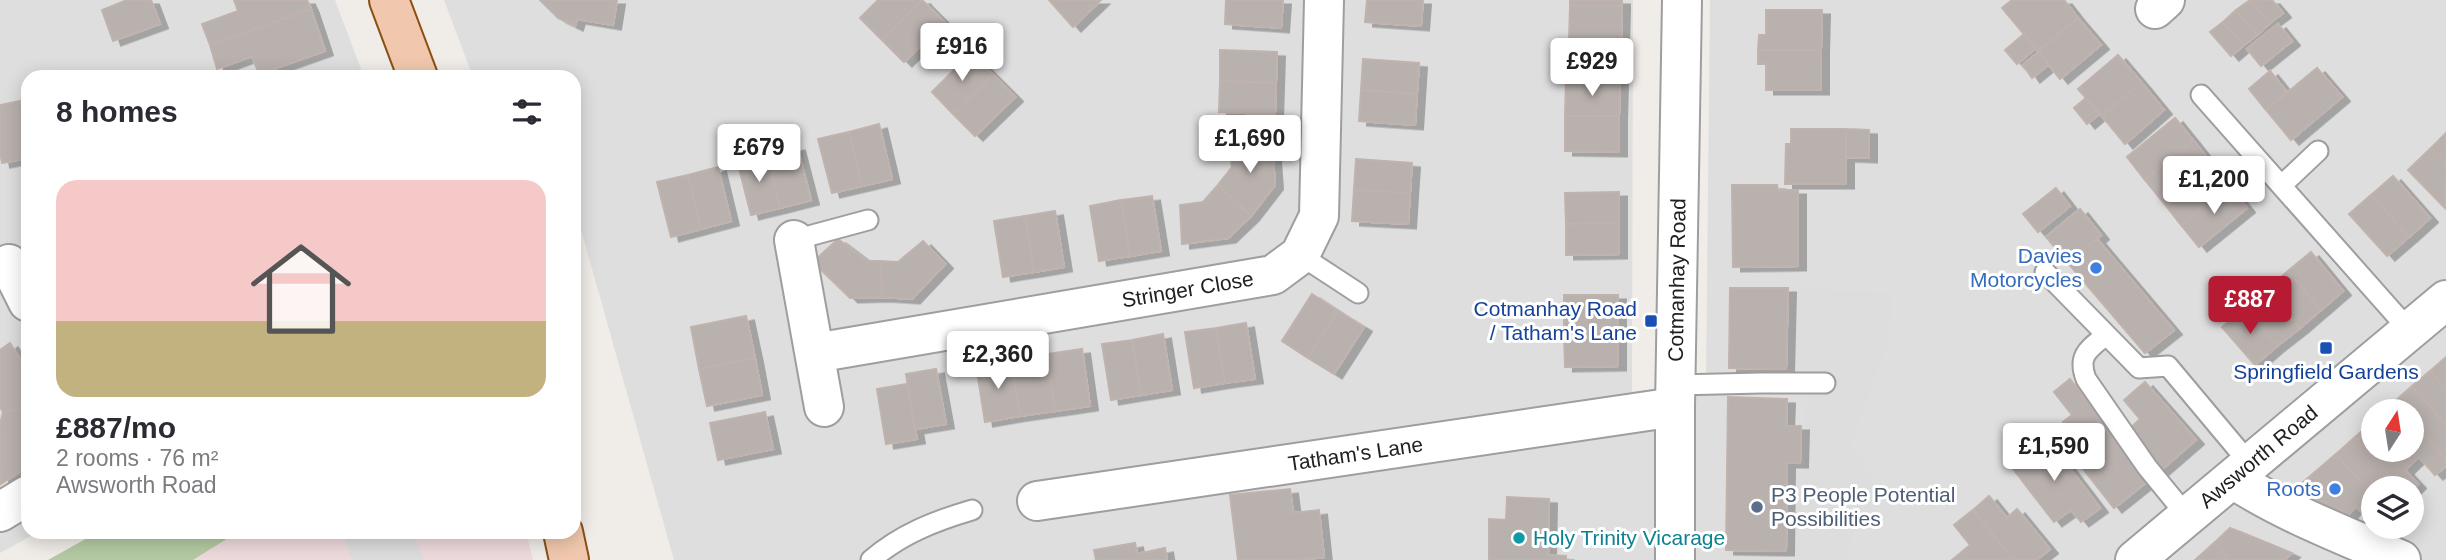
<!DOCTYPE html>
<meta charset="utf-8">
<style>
:root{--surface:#fff;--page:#f7f7f7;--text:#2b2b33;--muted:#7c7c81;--line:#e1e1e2;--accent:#b71a33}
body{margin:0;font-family:Arial,sans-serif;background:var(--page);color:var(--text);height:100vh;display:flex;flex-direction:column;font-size:26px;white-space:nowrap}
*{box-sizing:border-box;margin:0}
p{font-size:23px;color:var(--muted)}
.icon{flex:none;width:38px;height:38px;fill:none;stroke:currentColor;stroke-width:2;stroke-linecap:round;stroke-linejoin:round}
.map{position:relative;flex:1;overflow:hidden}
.details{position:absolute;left:21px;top:70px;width:560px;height:469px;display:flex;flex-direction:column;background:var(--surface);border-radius:21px;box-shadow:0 4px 18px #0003}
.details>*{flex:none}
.needle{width:46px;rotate:12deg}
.buttons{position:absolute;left:2361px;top:399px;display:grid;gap:14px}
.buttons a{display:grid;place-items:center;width:63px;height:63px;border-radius:50%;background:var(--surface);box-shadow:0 4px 18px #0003;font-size:35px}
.price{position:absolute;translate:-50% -60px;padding:0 16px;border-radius:7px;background:#fff;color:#222;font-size:23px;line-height:46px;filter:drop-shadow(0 2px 4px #0008)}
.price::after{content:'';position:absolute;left:50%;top:42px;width:21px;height:16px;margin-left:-10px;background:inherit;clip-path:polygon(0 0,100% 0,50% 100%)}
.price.current{background:var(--accent);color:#fff}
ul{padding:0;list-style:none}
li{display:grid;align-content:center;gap:14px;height:371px;padding:0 35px}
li+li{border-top:2px solid var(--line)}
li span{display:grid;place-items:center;height:217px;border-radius:21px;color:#555}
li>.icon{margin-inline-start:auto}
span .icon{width:126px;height:126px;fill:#fffc;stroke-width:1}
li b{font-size:30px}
h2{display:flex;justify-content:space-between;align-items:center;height:84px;padding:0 35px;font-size:30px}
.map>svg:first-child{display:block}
</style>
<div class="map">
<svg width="2446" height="560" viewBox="0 0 2446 560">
<defs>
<filter id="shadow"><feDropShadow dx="8" dy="4.5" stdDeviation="0" flood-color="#0004"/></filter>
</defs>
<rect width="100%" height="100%" fill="#f0ece8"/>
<path fill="#dfdede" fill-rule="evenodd" d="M 0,0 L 335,0 L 364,77 L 28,77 L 28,532 L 38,532 L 0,553 Z
M 444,0 L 1633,0 L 1632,392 L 1706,383 L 1710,0 L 2446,0 L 2446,560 L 674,560 L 574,205 L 574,77 L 473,77 ZM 2373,411 L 2412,411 L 2412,450 L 2373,450 ZM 2373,488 L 2412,488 L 2412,527 L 2373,527 Z"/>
<path fill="#eedadd" d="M 238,532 L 526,532 L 533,560 L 193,560 Z"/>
<path fill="#b4caa3" d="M 98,532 L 238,532 L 193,560 L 48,560 Z"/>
<path fill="#ddd" d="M 1792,289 L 1892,293 L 1889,339 L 1850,446 L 1872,477 L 1845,560 L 1719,560 L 1718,553 L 1789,553 L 1805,463 L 1806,368 L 1789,368 Z
M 342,532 L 413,532 L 424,560 L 352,560 Z"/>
<path fill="#b9b1ae" stroke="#c0b2ad" stroke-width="2" filter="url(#shadow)" d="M 127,0 L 151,0 L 160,24 L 113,41 L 102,10 Z
M 234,0 L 307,0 L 311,9 L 210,45 L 202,24 L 238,11 Z
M 540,0 L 617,0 L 613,25 L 577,19 L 575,26 L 558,18 Z
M 878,0 L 922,0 L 882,40 L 860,18 Z
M 922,0 L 944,22 L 904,62 L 882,40 Z
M 1049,0 L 1101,0 L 1073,27 Z
M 1226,0 L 1283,0 L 1281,28 L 1225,24 Z
M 1367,0 L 1423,0 L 1421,26 L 1365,22 Z
M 1570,0 L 1622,0 L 1622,6 L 1570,6 Z
M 2012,0 L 2064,0 L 2078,18 L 2038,51 L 2002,8 Z
M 2250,0 L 2270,23 L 2257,35 L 2236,10 Z
M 2250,0 L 2272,0 L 2283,13 L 2270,23 Z
M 1570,6 L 1622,6 L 1621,42 L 1569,41 Z
M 311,9 L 325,51 L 259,74 L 252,56 L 217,69 L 210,45 Z
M 1766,10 L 1822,10 L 1821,50 L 1758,50 L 1759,35 L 1766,35 Z
M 2236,10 L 2257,35 L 2244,45 L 2223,22 Z
M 2078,18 L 2101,45 L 2060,79 L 2038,51 Z
M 2223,22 L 2244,45 L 2231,56 L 2210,32 Z
M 2278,24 L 2292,41 L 2261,66 L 2247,49 Z
M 2024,34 L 2036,48 L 2017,64 L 2005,50 Z
M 1220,50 L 1277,52 L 1276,83 L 1220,81 Z
M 1758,50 L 1821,50 L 1821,90 L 1766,90 L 1766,64 L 1758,64 Z
M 2039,52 L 2049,64 L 2032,78 L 2023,65 Z
M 971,53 L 993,75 L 953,114 L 932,92 Z
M 2118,55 L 2141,82 L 2102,116 L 2078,89 Z
M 1363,59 L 1419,63 L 1417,94 L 1361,90 Z
M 2317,68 L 2342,97 L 2291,140 L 2266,110 Z
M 2270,71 L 2287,92 L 2266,110 L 2249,89 Z
M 993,75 L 1015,97 L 975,136 L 953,114 Z
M 1566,80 L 1620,80 L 1619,116 L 1565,116 Z
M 1220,81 L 1276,83 L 1275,114 L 1219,112 Z
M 2141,82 L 2164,110 L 2125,144 L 2102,116 Z
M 1361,90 L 1417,94 L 1415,125 L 1359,121 Z
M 2086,98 L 2099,114 L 2087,124 L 2074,108 Z
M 20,101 L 28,142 L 28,158 L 2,163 L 0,151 L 0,105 Z
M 1565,116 L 1619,116 L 1619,152 L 1565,151 Z
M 2175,118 L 2193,140 L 2145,180 L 2127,157 Z
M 879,124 L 892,179 L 862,186 L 849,132 Z
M 1791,129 L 1846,129 L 1846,184 L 1785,184 L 1786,144 L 1791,144 Z
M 1846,129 L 1869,130 L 1869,158 L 1846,157 Z
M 849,132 L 862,186 L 832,193 L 818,139 Z
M 2446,133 L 2446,163 L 2431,148 Z
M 2193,140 L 2211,163 L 2163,202 L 2145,180 Z
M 1229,143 L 1272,143 L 1275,185 L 1251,216 L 1218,185 L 1232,167 Z
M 797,146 L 811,200 L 780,208 L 767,153 Z
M 2431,148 L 2446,163 L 2445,208 L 2408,170 Z
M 767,153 L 780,208 L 751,215 L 737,160 Z
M 1356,159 L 1412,163 L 1410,193 L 1354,190 Z
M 2211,163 L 2229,185 L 2181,225 L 2163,202 Z
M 718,167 L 731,221 L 701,229 L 688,175 Z
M 688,175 L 701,229 L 671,237 L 657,182 Z
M 2393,176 L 2430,218 L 2409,237 L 2371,195 Z
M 1218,185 L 1251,216 L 1228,238 L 1182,244 L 1180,205 L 1203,202 Z
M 1732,185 L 1777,185 L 1778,190 L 1798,190 L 1798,266 L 1733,267 Z
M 2229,185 L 2247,208 L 2199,247 L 2181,225 Z
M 2056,188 L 2070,206 L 2038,232 L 2023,214 Z
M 1354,190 L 1410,193 L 1408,224 L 1352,221 Z
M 1619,192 L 1619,223 L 1566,224 L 1565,193 Z
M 2371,195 L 2409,237 L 2387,256 L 2349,214 Z
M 1152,196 L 1161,251 L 1130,256 L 1121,200 Z
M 1121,200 L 1130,256 L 1099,261 L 1090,206 Z
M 2080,209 L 2101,235 L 2068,263 L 2046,237 Z
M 1055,211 L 1064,267 L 1034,272 L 1025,216 Z
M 1025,216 L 1034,272 L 1003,277 L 994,221 Z
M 1619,223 L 1619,254 L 1566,255 L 1566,224 Z
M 838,239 L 867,261 L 881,261 L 882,297 L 850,298 L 813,262 Z
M 2097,239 L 2174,330 L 2145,353 L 2068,263 Z
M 923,241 L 945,264 L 912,299 L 882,297 L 881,261 L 898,262 Z
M 2311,252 L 2343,291 L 2321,310 L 2288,271 Z
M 2288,271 L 2321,310 L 2300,328 L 2266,289 Z
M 1730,288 L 1788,288 L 1786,369 L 1729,368 Z
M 2266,289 L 2300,328 L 2277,346 L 2245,308 Z
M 1312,294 L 1338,311 L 1308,358 L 1282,341 Z
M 1564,295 L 1618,295 L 1618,331 L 1564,331 Z
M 2245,308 L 2277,346 L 2255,365 L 2222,327 Z
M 1338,311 L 1364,327 L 1334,374 L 1308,358 Z
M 746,316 L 755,358 L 699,369 L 691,327 Z
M 1246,323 L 1255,379 L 1225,383 L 1216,328 Z
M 1216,328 L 1225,383 L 1194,388 L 1185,332 Z
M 1564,331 L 1618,331 L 1618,366 L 1565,367 Z
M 1163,334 L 1172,390 L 1141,395 L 1132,340 Z
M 1132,340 L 1141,395 L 1111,400 L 1102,344 Z
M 10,343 L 28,372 L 28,407 L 3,412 L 0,407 L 0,350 Z
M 1082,349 L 1090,406 L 1055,411 L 1047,354 Z
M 1047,354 L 1055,411 L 1020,416 L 1011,359 Z
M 2446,357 L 2446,390 L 2430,371 Z
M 755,358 L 762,395 L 707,406 L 699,369 Z
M 1011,359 L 1020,416 L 985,422 L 976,365 Z
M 936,369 L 946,424 L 915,429 L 906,374 Z
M 2430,371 L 2446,390 L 2446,425 L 2412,386 Z
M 2070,379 L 2149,480 L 2114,508 L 2080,465 L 2090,457 L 2063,422 L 2072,415 L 2054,392 Z
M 2145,382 L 2196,440 L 2160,471 L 2126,432 L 2140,419 L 2124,400 Z
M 907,384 L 917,439 L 886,444 L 877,389 Z
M 2412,386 L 2446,425 L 2446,460 L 2412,421 L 2412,411 L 2403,411 L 2394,402 Z
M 1728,397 L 1787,399 L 1786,426 L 1801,426 L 1800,463 L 1787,463 L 1786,551 L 1726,550 Z
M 2394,402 L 2403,411 L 2384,411 Z
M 28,407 L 28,466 L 1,484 L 0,424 L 3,412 Z
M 765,412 L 773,449 L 718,460 L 710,423 Z
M 2373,421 L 2373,450 L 2402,450 L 2413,462 L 2405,470 L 2418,484 L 2412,490 L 2400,488 L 2355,437 Z
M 2412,421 L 2446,460 L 2446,466 L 2435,475 L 2419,457 L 2413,462 L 2402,450 L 2412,450 Z
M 2046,437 L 2100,508 L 2081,522 L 2071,510 L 2054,522 L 2010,465 Z
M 2355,437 L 2400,488 L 2373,488 L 2371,494 L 2336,454 Z
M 2336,454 L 2373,496 L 2373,516 L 2369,519 L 2356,506 L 2348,515 L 2309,495 L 2301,484 Z
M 1290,489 L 1293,513 L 1319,510 L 1324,557 L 1298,560 L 1238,560 L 1230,495 Z
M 1989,496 L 2007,518 L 2017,509 L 2050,549 L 2036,560 L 2014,560 L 1973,510 Z
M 1507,497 L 1549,499 L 1548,555 L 1566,556 L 1566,560 L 1489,560 L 1489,519 L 1506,520 Z
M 1973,510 L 2014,560 L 1952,560 L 1970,545 L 1954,525 Z
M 2230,528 L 2243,533 L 2292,553 L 2284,560 L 2230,560 L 2214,543 Z
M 1135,543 L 1137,554 L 1165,548 L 1167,560 L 1096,560 L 1094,550 Z
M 2214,543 L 2230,560 L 2195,560 Z"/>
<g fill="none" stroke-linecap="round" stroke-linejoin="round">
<g stroke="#9e9e9e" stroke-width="23">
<path id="service" d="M 2201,95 L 2409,330
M 2282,185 L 2318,151
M 794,240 L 868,220
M 1300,255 L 1358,293
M 2045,272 L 2139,368 L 2168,366 L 2250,464
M 2106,335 C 2089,349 2077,355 2086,379 L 2147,467 L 2187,516
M 1676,385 L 1761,383 L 1825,383
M 871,560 C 901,534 935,521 972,510"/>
</g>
<g stroke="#9e9e9e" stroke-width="42">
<g id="minor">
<path d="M 2155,9 L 2165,0"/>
<path d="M 794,240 L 824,407"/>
<path d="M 9,264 L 28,302"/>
<path id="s1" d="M 815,353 L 1273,275 L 1300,255 L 1319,216 L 1324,0"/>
<path d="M 2233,479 C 2285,513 2344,535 2401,560"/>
<path id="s2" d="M 1037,501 L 1675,407"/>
<path d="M 0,512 L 28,495"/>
</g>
</g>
<g stroke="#9e9e9e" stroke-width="42">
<g id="tertiary">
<path id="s3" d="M 1675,560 L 1675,407 L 1682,0"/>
<path id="s4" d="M 2135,560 L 2446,300"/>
</g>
</g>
<g stroke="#8a5014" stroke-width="42">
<path id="primary" d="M 389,0 L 418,77
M 563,532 L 569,560"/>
</g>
<use href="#service" stroke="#fff" stroke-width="19"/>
<use href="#minor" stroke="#fff" stroke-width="38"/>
<use href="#tertiary" stroke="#fff" stroke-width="38"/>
<use href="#primary" stroke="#f1c8ad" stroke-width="38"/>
</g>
<g fill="#3f7fe0" stroke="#fff" stroke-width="2.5">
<circle cx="2096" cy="268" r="7"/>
<circle cx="2335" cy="489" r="7"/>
</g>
<g fill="#1a4fb4" stroke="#fff" stroke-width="2.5">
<rect x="1644" y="314" width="14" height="14" rx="3.5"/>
<rect x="2319" y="341" width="14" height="14" rx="3.5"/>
</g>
<circle fill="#5c6f8a" stroke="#fff" stroke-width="2.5" cx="1757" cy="507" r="7"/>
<circle fill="#0f9aa8" stroke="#fff" stroke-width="2.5" cx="1519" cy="538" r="7"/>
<g text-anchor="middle" stroke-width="6" stroke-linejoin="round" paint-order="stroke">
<g font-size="21" fill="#366cbe" stroke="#fff" text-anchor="end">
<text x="2082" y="263">Davies<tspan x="2082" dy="24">Motorcycles</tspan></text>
<text x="2321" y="496">Roots</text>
</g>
<g font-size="21" fill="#212121" stroke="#fff">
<text dy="7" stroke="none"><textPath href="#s3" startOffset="280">Cotmanhay Road</textPath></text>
<text dy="7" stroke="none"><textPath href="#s1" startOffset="378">Stringer Close</textPath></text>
<text dy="7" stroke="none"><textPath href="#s2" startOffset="322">Tatham's Lane</textPath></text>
<text dy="7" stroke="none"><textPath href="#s4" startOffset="161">Awsworth Road</textPath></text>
</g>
<g font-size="21" fill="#164399" stroke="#fff" text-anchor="end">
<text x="1637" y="316">Cotmanhay Road<tspan x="1637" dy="24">/ Tatham's Lane</tspan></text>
<text x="2326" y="379" text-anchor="middle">Springfield Gardens</text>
</g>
<g font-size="21" fill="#4e5e75" stroke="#fff" text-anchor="start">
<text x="1771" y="502">P3 People Potential<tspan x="1771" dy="24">Possibilities</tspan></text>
</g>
<g font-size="21" fill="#0d838f" stroke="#fff" text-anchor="start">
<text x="1533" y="545">Holy Trinity Vicarage</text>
</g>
</g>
</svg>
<div class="buttons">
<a><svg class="needle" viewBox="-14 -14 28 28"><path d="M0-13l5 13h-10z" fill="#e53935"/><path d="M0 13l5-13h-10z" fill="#7c7c81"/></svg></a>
<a><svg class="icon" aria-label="layers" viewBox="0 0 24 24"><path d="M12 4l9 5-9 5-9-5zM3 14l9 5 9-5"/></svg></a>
</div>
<b class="price" style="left:962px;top:83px">£916</b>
<b class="price" style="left:1592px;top:98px">£929</b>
<b class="price" style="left:1250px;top:175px">£1,690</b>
<b class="price" style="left:759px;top:184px">£679</b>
<b class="price" style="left:2214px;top:216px">£1,200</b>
<b class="price current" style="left:2250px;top:336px">£887</b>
<b class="price" style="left:998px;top:391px">£2,360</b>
<b class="price" style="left:2054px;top:483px">£1,590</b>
<section class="details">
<h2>8 homes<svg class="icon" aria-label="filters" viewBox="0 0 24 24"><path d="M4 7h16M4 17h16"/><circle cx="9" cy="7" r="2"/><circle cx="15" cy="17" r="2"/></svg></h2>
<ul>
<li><span style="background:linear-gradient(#f6c9c9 65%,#c2b280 0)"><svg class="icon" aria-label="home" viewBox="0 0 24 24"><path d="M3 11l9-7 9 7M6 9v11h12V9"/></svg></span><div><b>£887/mo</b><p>2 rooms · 76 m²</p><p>Awsworth Road</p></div></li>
</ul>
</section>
</div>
